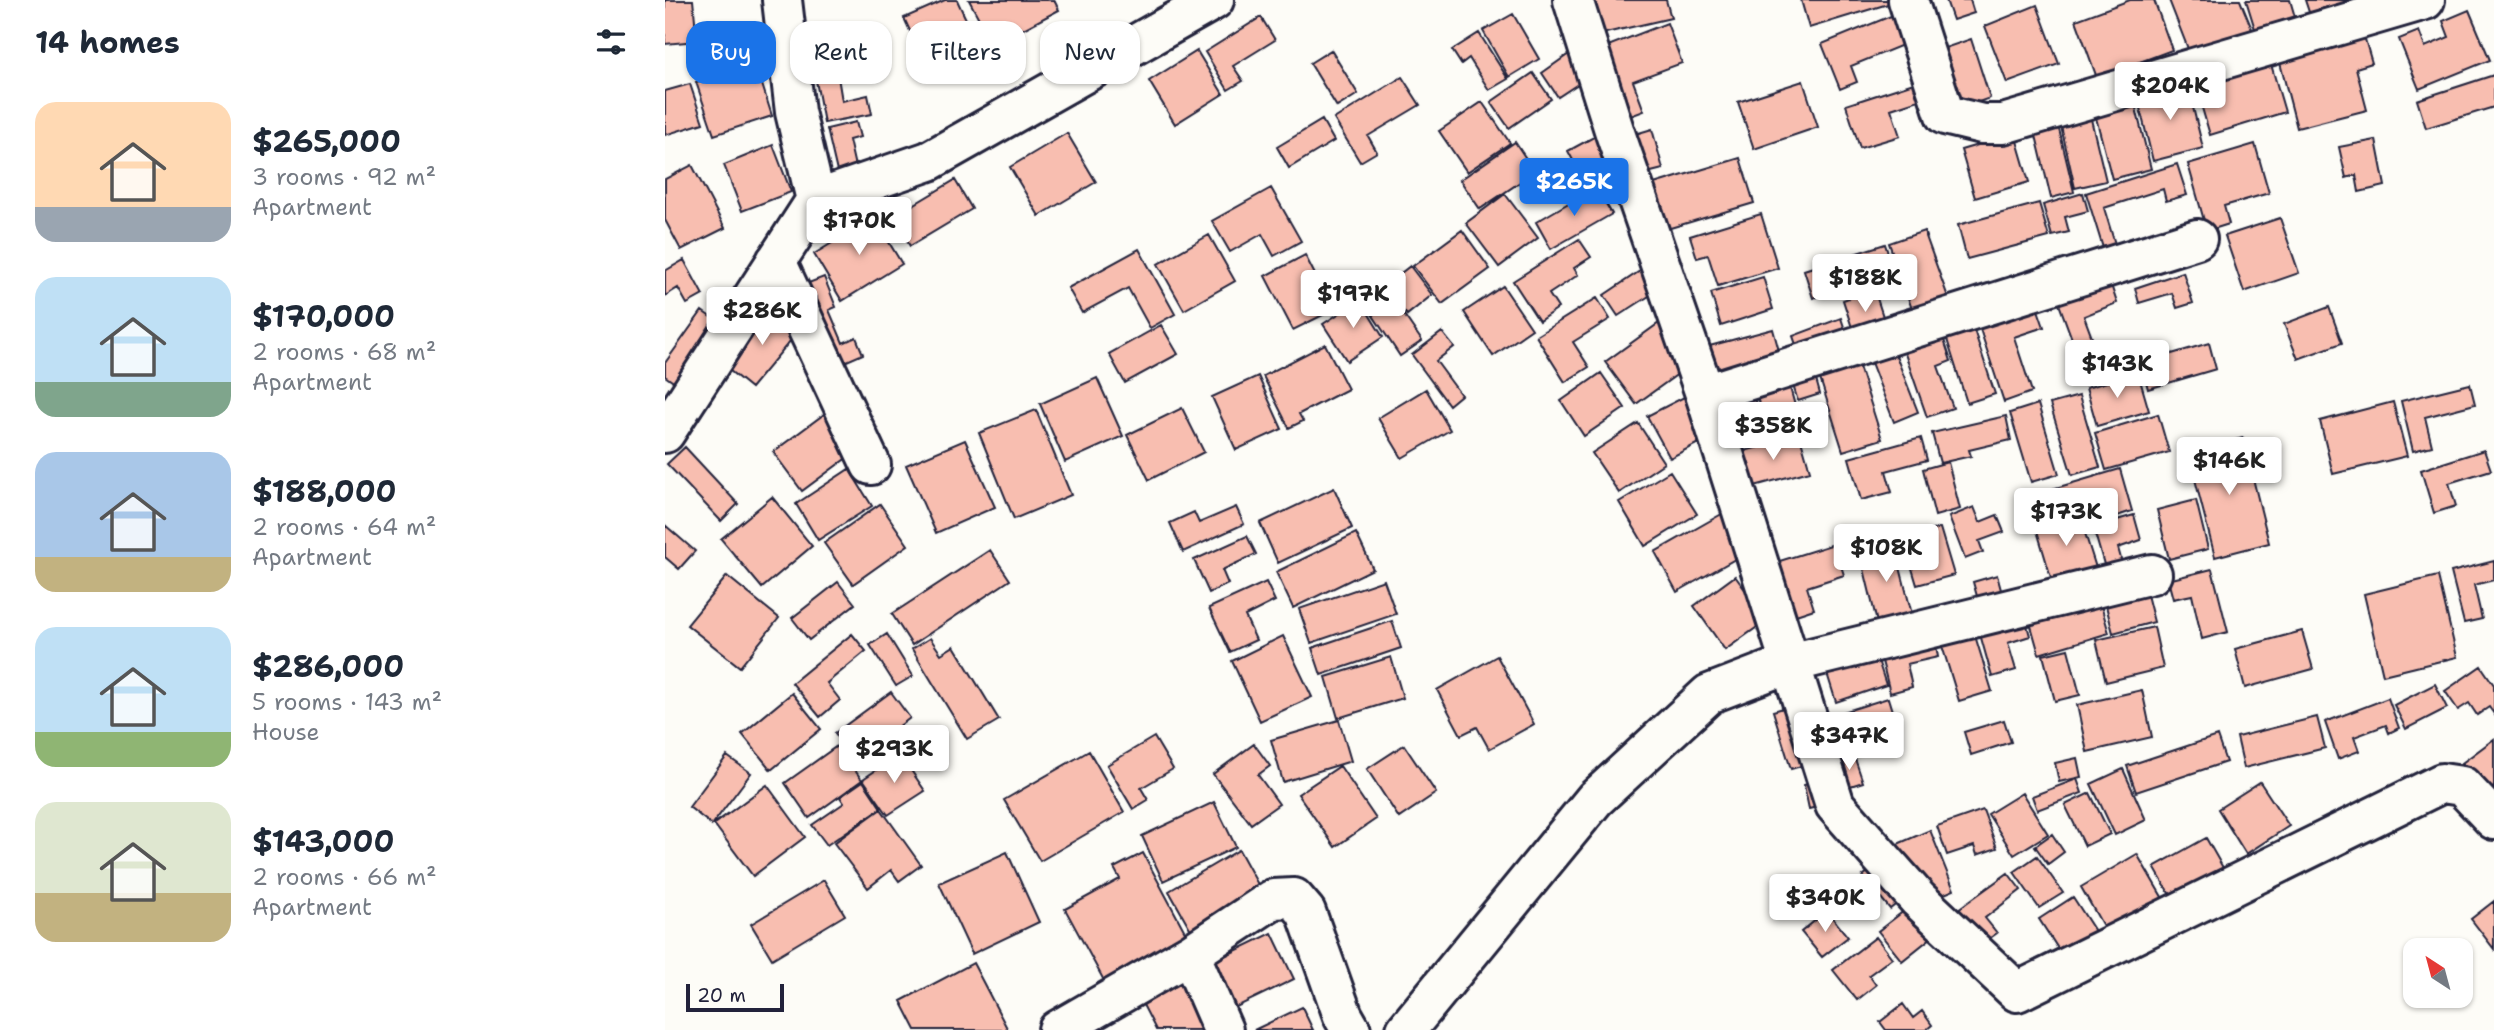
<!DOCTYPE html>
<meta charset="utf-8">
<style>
:root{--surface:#fff;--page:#f6f6f7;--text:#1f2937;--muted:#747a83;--accent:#1a73e8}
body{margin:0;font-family:"Shantell Sans",sans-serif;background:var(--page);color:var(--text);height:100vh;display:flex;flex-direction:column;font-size:26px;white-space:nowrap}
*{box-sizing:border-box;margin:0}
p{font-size:23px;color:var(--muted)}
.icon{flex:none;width:38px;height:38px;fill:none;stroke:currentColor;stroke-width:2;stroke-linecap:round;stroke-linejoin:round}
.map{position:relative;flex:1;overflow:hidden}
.sheet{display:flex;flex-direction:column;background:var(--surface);width:665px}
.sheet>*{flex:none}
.hud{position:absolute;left:21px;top:21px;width:665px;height:63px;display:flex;gap:14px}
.needle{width:46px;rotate:324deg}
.controls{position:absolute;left:1738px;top:938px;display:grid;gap:14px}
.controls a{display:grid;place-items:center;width:70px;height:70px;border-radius:14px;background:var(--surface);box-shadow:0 2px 5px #0004;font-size:35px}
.scale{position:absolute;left:21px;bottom:18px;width:98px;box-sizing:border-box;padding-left:7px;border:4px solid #22223b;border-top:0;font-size:19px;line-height:24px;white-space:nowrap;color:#22223b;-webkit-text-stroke:5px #fdfcf7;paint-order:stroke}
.price{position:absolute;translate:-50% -60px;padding:0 16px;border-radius:7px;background:#fff;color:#222;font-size:23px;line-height:46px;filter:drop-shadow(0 2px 4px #0008)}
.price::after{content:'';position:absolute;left:50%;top:42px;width:21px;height:16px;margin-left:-10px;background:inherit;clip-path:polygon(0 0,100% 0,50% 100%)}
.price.current{background:var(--accent);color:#fff}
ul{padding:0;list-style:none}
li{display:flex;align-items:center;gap:21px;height:175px;padding:0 35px}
li span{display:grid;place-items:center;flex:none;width:196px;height:140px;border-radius:21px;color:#555}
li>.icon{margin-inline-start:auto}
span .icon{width:84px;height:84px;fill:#fffc;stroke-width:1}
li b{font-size:30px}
h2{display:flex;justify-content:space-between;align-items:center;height:84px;padding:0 35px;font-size:30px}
.tag{padding:0 24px;border-radius:21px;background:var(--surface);box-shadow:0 2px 5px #0004;font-size:24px;line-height:63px}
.tag.current{background:var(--accent);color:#fff}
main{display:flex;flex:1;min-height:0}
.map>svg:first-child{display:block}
</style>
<main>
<section class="sheet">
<h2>14 homes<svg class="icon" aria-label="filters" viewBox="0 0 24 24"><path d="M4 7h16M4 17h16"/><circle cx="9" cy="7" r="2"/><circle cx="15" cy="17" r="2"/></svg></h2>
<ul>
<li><span style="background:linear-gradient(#ffd9b3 75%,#9aa5b1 0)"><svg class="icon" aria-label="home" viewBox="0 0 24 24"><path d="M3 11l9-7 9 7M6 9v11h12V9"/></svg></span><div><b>$265,000</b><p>3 rooms · 92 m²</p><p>Apartment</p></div></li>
<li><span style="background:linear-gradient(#bfe0f5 75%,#7fa58c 0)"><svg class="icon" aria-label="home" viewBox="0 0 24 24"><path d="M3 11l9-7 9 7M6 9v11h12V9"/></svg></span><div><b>$170,000</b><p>2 rooms · 68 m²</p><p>Apartment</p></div></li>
<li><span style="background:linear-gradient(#a9c7e8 75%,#c2b280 0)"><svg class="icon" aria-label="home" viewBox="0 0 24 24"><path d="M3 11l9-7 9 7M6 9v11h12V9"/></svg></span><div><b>$188,000</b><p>2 rooms · 64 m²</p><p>Apartment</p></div></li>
<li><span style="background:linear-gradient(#bfe0f5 75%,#8fb573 0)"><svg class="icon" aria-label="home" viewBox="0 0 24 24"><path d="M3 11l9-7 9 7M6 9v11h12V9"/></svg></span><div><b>$286,000</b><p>5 rooms · 143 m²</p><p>House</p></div></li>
<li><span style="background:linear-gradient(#dfe7d0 65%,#c2b280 0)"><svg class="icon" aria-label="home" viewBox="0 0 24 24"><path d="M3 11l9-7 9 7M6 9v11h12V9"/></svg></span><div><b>$143,000</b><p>2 rooms · 66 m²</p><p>Apartment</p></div></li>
</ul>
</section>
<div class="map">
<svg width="1829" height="1030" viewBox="0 0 1829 1030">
<rect width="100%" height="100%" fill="#fdfcf7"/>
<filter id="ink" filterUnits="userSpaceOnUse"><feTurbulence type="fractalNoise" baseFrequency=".0143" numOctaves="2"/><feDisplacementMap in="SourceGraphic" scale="14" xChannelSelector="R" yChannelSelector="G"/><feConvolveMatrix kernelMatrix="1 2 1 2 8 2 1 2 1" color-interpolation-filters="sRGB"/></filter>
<g filter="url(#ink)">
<path fill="#f8beb0" stroke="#22223b" stroke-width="2" d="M 0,0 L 28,0 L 32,41 L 0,44 Z
M 280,0 L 292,0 L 307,32 L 256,55 L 239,18 Z
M 304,0 L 389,0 L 394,10 L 328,45 Z
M 923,0 L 1001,0 L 1006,18 L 932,35 Z
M 1136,0 L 1236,0 L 1144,28 Z
M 1281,0 L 1305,0 L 1309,13 L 1288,20 Z
M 1465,0 L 1489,0 L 1507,50 L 1432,78 L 1411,20 Z
M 1504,0 L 1575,0 L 1589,34 L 1527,59 Z
M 1581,0 L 1625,0 L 1630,17 L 1590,29 Z
M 1640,0 L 1683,0 L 1686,8 L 1647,21 Z
M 1372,5 L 1394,64 L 1342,83 L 1320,26 Z
M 1804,10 L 1825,60 L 1754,89 L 1734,39 L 1754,31 L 1760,47 L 1784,37 L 1778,21 Z
M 1238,11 L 1250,40 L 1186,66 L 1192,82 L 1175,89 L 1157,44 Z
M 848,14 L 874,59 L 844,77 L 818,31 Z
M 596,17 L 610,40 L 568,66 L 578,81 L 563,90 L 540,52 Z
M 1002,23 L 1017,63 L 968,81 L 979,111 L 955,120 L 930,51 Z
M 814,33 L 843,79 L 824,90 L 804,58 L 796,64 L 787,50 Z
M 182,36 L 190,74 L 173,77 L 177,101 L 203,95 L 207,114 L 159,123 L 144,44 Z
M 1699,36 L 1707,63 L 1691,68 L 1702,110 L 1632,128 L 1614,59 Z
M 1306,39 L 1325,98 L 1285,112 L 1265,53 Z
M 911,49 L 928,74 L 893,97 L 877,73 Z
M 666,50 L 693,94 L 672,107 L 645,63 Z
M 532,51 L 558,94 L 510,124 L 484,81 Z
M 1605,61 L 1620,112 L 1545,135 L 1530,84 Z
M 90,62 L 107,116 L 49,135 L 31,82 Z
M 868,73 L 886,99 L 844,128 L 826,102 Z
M 1829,75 L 1829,107 L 1761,128 L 1752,100 Z
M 737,77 L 755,105 L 703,136 L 712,152 L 695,162 L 669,119 Z
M 1258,80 L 1263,97 L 1226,109 L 1235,136 L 1195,148 L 1181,105 Z
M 1138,81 L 1153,127 L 1089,149 L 1073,102 Z
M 1522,83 L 1538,148 L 1488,161 L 1472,96 Z
M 25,84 L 38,123 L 0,135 L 0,91 Z
M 1469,100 L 1486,169 L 1447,179 L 1429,110 Z
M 817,102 L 845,143 L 802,172 L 774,131 Z
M 1425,115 L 1441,181 L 1410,188 L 1395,122 Z
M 657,120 L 669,141 L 624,168 L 612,147 Z
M 1392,121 L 1409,192 L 1386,198 L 1369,127 Z
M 191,122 L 195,137 L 184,140 L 191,171 L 173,176 L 162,129 Z
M 987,129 L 998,169 L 978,174 L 967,135 Z
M 402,133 L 431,182 L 374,216 L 345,167 Z
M 936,133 L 962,178 L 942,189 L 930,167 L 916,175 L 903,151 Z
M 1350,134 L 1364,182 L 1310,198 L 1296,150 Z
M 1711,140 L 1720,186 L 1694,192 L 1691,175 L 1681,178 L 1674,147 Z
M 850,142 L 870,172 L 815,209 L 795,180 Z
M 1590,144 L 1604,193 L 1559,206 L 1564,224 L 1542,231 L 1523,164 Z
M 108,145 L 126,192 L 77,211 L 59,165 Z
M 1075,158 L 1089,203 L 992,232 L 979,187 Z
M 1512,164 L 1522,195 L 1501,201 L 1498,189 L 1439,208 L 1450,244 L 1438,248 L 1421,193 Z
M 27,165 L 60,228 L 16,250 L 0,220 L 0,179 Z
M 290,180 L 307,209 L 245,246 L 228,217 Z
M 931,187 L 947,214 L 886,249 L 871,222 Z
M 606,188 L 636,241 L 609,256 L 597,234 L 565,252 L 547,221 Z
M 1418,193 L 1423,211 L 1400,217 L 1404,232 L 1387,236 L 1378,205 Z
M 840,194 L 873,238 L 834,267 L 801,223 Z
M 1374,203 L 1384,237 L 1302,259 L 1293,225 Z
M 218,212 L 228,229 L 219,234 L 237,264 L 177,301 L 149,254 Z
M 1096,214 L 1113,268 L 1053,286 L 1043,255 L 1032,258 L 1025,236 Z
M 1615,218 L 1634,273 L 1579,292 L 1560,236 Z
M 797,230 L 825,269 L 777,304 L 748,266 Z
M 1259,231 L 1284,300 L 1248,312 L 1224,243 Z
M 544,235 L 570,281 L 519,310 L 493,264 Z
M 914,239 L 926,257 L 909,268 L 913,275 L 884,294 L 893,308 L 874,321 L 848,281 Z
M 1220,244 L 1229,272 L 1148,298 L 1139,270 Z
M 474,249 L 510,314 L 485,328 L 463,288 L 417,313 L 403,288 Z
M 640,255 L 668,310 L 628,330 L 600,276 Z
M 19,260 L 38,295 L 22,304 L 13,288 L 0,296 L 0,271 Z
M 745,266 L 767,295 L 742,315 L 718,287 Z
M 981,267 L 995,289 L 953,316 L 939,295 Z
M 1518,272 L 1528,303 L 1512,308 L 1507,293 L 1474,303 L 1470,288 Z
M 159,277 L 171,307 L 164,310 L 178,343 L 191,337 L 198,354 L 166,368 L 133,287 Z
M 1098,277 L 1108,309 L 1056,326 L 1046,293 Z
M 1445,282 L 1452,303 L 1419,316 L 1440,373 L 1422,380 L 1393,301 Z
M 838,286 L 867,329 L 828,356 L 799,312 Z
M 1209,289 L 1222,329 L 1191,340 L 1178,300 Z
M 932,298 L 945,319 L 908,342 L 924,367 L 900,382 L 871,336 Z
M 728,299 L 757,341 L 735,356 L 707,314 Z
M 695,300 L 718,337 L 682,361 L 658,324 Z
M 1371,304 L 1379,327 L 1349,337 L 1367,392 L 1339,402 L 1313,323 Z
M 109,306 L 136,328 L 86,388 L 59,366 Z
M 1664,307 L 1677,343 L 1633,359 L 1619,324 Z
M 37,311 L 57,325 L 14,386 L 0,376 L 0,363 Z
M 1176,318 L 1184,342 L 1136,359 L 1128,336 Z
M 994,323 L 1024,366 L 971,404 L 940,362 Z
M 1307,324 L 1330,394 L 1302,403 L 1280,333 Z
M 496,325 L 513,354 L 460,383 L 444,354 Z
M 1108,329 L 1117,362 L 1046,382 L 1037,348 Z
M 1276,331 L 1286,361 L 1273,366 L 1288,408 L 1262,417 L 1237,345 Z
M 777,332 L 789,347 L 771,361 L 796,395 L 784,405 L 747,355 Z
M 1226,343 L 1253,412 L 1229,422 L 1202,352 Z
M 1544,343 L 1551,369 L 1483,389 L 1476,363 Z
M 660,344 L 683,389 L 634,414 L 638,421 L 624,428 L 598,376 Z
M 1190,354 L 1217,439 L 1178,451 L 1151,366 Z
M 1148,369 L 1155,394 L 1133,401 L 1125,376 Z
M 936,373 L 960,408 L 919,436 L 896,401 Z
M 1473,373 L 1484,411 L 1432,426 L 1421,388 Z
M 593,376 L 617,429 L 571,450 L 547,397 Z
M 1122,377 L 1134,420 L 1101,429 L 1089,386 Z
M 432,378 L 458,436 L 400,462 L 375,404 Z
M 1805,384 L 1810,404 L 1760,417 L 1767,446 L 1748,451 L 1736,401 Z
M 1084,385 L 1097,420 L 1060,434 L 1047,398 Z
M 761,389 L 785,430 L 737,458 L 713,418 Z
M 1023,395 L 1045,437 L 1005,458 L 982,416 Z
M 1414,396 L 1435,467 L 1407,475 L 1385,404 Z
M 1728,402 L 1742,456 L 1668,474 L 1655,421 Z
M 1373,404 L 1394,474 L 1366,482 L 1345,413 Z
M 517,408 L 539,452 L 484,480 L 462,435 Z
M 371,410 L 406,495 L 349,519 L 314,433 Z
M 162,412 L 191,451 L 137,491 L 108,452 Z
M 1493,414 L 1504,452 L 1441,470 L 1430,433 Z
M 1341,416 L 1346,440 L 1304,450 L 1306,456 L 1275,463 L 1267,433 Z
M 973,423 L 999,463 L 954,493 L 927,453 Z
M 1135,436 L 1145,471 L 1082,488 L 1072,453 Z
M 1256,438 L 1262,460 L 1221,471 L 1227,492 L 1196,500 L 1184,458 Z
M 1578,438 L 1604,543 L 1550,557 L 1523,452 Z
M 300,440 L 330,507 L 271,533 L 241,465 Z
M 20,447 L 73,504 L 56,521 L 2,464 Z
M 1819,450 L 1826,470 L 1784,483 L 1791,506 L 1769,513 L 1756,470 Z
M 1283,462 L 1295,509 L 1270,516 L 1258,469 Z
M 184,469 L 207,506 L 153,540 L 131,504 Z
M 1455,469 L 1467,511 L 1449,517 L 1442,493 L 1396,507 L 1397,512 L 1373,519 L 1367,495 Z
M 1005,471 L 1032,514 L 980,546 L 954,502 Z
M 669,488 L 687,528 L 613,563 L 595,523 Z
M 107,497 L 147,546 L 97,588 L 56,539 Z
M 1531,500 L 1543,549 L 1504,559 L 1492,510 Z
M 215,504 L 243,545 L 188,584 L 159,543 Z
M 571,507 L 579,524 L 518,552 L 505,523 L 529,512 L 534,523 Z
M 1309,507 L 1315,522 L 1332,515 L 1339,532 L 1314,541 L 1318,552 L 1300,559 L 1284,517 Z
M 1062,511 L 1084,551 L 1012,592 L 990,552 Z
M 1413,511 L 1432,571 L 1388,584 L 1370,524 Z
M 1469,515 L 1476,540 L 1453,548 L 1460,573 L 1443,578 L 1428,527 Z
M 0,525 L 30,551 L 14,569 L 0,557 Z
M 1275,528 L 1289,575 L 1252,585 L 1238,538 Z
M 1226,532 L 1250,626 L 1215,635 L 1192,540 Z
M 691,533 L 708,569 L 628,608 L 611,572 Z
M 582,536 L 591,554 L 557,570 L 563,584 L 544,593 L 529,560 Z
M 1169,544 L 1179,575 L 1142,587 L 1149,609 L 1122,618 L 1105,564 Z
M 325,550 L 345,580 L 247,645 L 227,614 Z
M 1829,561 L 1829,580 L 1809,585 L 1817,619 L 1799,623 L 1786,572 Z
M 1547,569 L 1563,632 L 1537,639 L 1527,595 L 1508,599 L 1503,580 Z
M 1332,575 L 1339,601 L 1315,607 L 1308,582 Z
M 62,576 L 114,618 L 75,667 L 22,625 Z
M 1070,576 L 1102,620 L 1060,650 L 1029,606 Z
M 1773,576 L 1792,657 L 1718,675 L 1699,594 Z
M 719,580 L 731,614 L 646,643 L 634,609 Z
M 173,582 L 190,604 L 144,640 L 127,618 Z
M 601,582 L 610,601 L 580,616 L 591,640 L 565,652 L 544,608 Z
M 1479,583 L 1489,622 L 1448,633 L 1438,594 Z
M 1433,595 L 1444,633 L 1374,654 L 1363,615 Z
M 1359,614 L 1365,636 L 1343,643 L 1351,670 L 1327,677 L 1313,627 Z
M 727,621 L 736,648 L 656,675 L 647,648 Z
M 1307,626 L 1327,691 L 1294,701 L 1274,636 Z
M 1489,627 L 1498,668 L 1441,682 L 1431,640 Z
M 1637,631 L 1648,669 L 1580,688 L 1570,649 Z
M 187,634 L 201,651 L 162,683 L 175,700 L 155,717 L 127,683 Z
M 222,634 L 248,676 L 231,686 L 205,645 Z
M 618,636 L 647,697 L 595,721 L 567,661 Z
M 265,638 L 276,654 L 289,646 L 334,720 L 302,739 L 247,649 Z
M 1270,640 L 1273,657 L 1242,664 L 1247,687 L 1225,693 L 1215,653 Z
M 1403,649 L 1415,695 L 1390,701 L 1378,655 Z
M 1210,651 L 1221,685 L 1171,702 L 1160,667 Z
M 832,656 L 869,724 L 824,749 L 812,727 L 796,735 L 772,690 Z
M 726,657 L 738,698 L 673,718 L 661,677 Z
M 1816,666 L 1829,685 L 1829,714 L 1824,707 L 1812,715 L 1804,703 L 1793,710 L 1780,691 Z
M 1770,684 L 1782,708 L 1741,729 L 1729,705 Z
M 1477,690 L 1487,737 L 1422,752 L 1412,705 Z
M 226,692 L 245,718 L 189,760 L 170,733 Z
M 127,693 L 156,729 L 106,770 L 77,734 Z
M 1223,698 L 1235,737 L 1165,758 L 1153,720 Z
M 1723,698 L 1734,728 L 1724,733 L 1721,725 L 1689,737 L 1694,751 L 1673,759 L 1660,722 Z
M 1136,703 L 1153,761 L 1126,769 L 1108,711 Z
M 1652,717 L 1660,748 L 1579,768 L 1572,737 Z
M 674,720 L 686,761 L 618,782 L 606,740 Z
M 1339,720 L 1346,742 L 1306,755 L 1299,732 Z
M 1552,736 L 1561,762 L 1471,792 L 1462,766 Z
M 489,737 L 508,769 L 476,788 L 483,800 L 468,809 L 442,765 Z
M 1829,739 L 1829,794 L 1824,798 L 1797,763 Z
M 589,744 L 605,766 L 593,775 L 614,804 L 586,824 L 548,774 Z
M 739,745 L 771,793 L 734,818 L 702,769 Z
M 172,746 L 197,780 L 144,818 L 120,783 Z
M 424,751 L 459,812 L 375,861 L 339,800 Z
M 235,754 L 260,791 L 223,815 L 198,779 Z
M 62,756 L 86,773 L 47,825 L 24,807 Z
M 1189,756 L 1198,782 L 1179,788 L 1171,762 Z
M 1412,758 L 1416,777 L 1394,782 L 1390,763 Z
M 675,766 L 711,819 L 670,847 L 633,794 Z
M 1458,769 L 1481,820 L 1450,835 L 1426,784 Z
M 1412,779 L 1417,793 L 1372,810 L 1367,796 Z
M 198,781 L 216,808 L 162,845 L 147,825 L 179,803 L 175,797 Z
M 1155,781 L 1160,805 L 1144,809 L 1139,785 Z
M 1595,782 L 1624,826 L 1581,854 L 1553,809 Z
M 102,785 L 140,837 L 88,876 L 49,824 Z
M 1357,793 L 1383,834 L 1349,855 L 1323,814 Z
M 1425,793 L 1445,834 L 1420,846 L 1400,805 Z
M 549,802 L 571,847 L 498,881 L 477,836 Z
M 216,809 L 256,865 L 234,881 L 226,870 L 203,888 L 169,843 Z
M 1318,810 L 1332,848 L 1312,855 L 1309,846 L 1282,855 L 1272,826 Z
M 1265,830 L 1289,890 L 1265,900 L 1228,846 Z
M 1387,834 L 1399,852 L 1383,864 L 1370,846 Z
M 1541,838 L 1561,873 L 1509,902 L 1489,867 Z
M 574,850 L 601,899 L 531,939 L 504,891 Z
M 342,852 L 374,922 L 307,954 L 274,883 Z
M 478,853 L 526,943 L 443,988 L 400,909 L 455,879 L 449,868 Z
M 1472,854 L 1504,909 L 1447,942 L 1416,887 Z
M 1372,856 L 1398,893 L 1374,908 L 1349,872 Z
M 1215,862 L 1243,895 L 1225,909 L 1198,876 Z
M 1343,873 L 1356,890 L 1320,918 L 1332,933 L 1314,946 L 1289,912 Z
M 159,880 L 180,915 L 107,959 L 86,924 Z
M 1408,897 L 1435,939 L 1401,961 L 1374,919 Z
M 1829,901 L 1829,949 L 1806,919 Z
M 1248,904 L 1272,933 L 1237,961 L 1213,931 Z
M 1162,911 L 1183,937 L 1157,957 L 1136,932 Z
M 607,933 L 629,979 L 563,1011 L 541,965 Z
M 1211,937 L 1227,958 L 1204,975 L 1211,985 L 1192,1000 L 1168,970 Z
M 308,963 L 343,1030 L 251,1030 L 236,1001 Z
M 525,977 L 551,1030 L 491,1030 L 476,1001 Z
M 1238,1004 L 1248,1018 L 1257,1011 L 1267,1025 L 1261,1030 L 1221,1030 L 1215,1022 Z
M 637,1007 L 648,1030 L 589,1030 Z"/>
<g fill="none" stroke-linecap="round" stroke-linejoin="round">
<g stroke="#22223b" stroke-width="44">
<path id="street" d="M 117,0 L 130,112 L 151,200
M 908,0 L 950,133 L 1040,394 L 1170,805 L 1253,899 L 1352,992 L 1777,783 L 1797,786 L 1829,820
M 1243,0 L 1280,115 L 1317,124 L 1338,124 L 1760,0
M 111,261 L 206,465
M 1040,394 L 1532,239
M 0,433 L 151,200 L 264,161 L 549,0
M 525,954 L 558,1030
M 393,1030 L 525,954 L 608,899 L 629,898 L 641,912 L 678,1016 L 686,1030
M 741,1030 L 930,799 L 1044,694 L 1125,663 L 1487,574"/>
</g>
<use href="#street" stroke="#fdfcf7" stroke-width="38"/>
</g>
</g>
</svg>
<div class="controls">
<a><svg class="needle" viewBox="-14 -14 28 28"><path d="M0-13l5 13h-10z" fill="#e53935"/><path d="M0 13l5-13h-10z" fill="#747a83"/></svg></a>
</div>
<div class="scale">20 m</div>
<b class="price" style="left:1505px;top:122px">$204K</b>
<b class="price current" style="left:909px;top:218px">$265K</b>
<b class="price" style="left:194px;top:257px">$170K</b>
<b class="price" style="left:1200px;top:314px">$188K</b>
<b class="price" style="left:688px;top:330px">$197K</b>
<b class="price" style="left:97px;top:347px">$286K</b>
<b class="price" style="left:1452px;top:400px">$143K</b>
<b class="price" style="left:1108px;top:462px">$358K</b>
<b class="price" style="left:1564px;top:497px">$146K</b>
<b class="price" style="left:1401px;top:548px">$173K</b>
<b class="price" style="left:1221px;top:584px">$108K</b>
<b class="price" style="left:1184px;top:772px">$347K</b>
<b class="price" style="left:229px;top:785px">$293K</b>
<b class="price" style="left:1160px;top:934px">$340K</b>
<div class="hud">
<a class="tag current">Buy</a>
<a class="tag">Rent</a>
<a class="tag">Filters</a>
<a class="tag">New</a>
</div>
</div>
</main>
